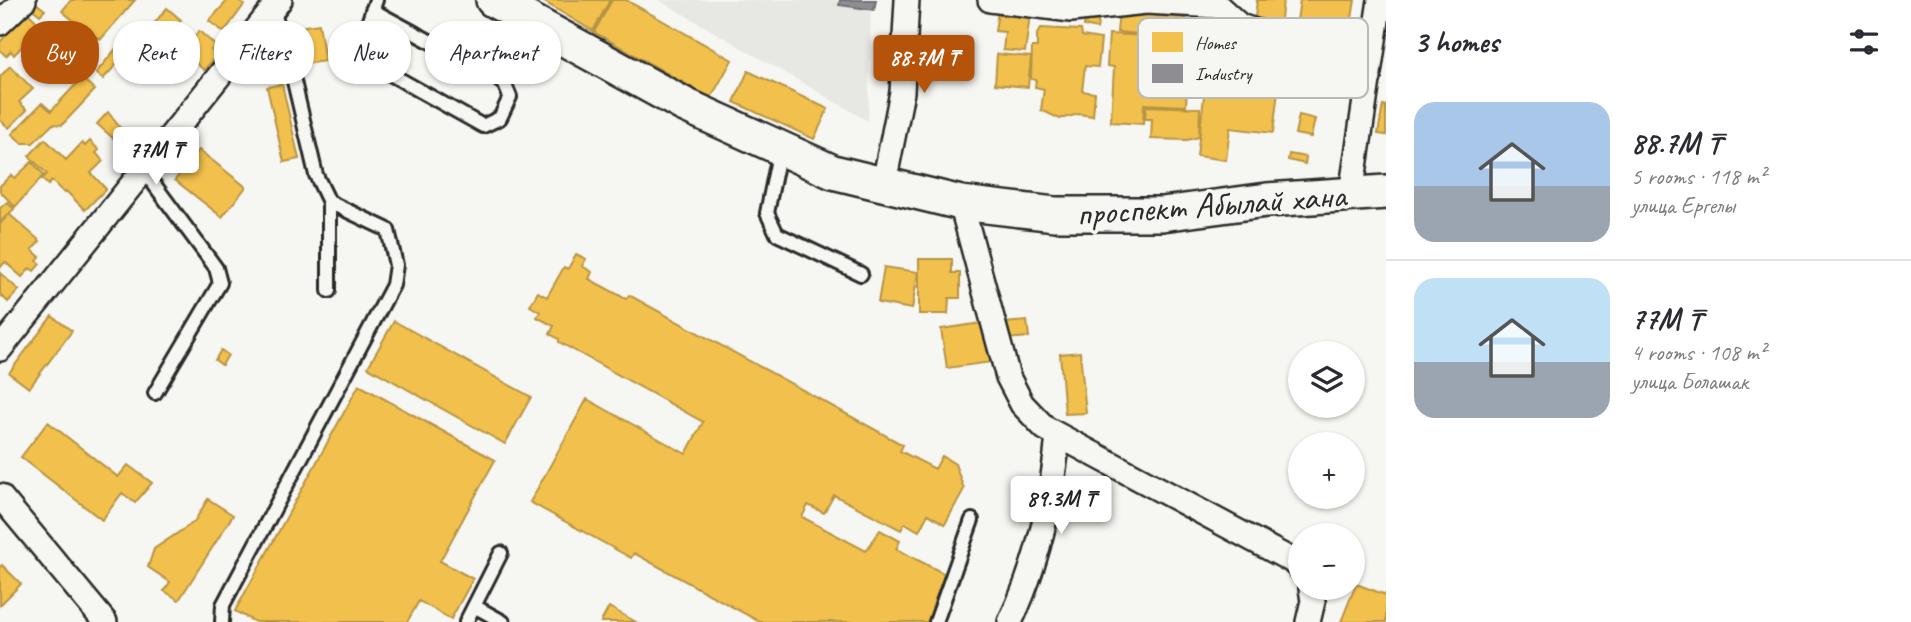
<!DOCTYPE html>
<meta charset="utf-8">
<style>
:root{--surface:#fff;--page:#f7f7f7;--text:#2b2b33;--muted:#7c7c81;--line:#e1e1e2;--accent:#b45309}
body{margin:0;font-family:Caveat,sans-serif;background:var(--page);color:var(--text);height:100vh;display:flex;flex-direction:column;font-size:26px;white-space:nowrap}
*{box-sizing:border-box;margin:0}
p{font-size:23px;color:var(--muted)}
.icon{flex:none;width:38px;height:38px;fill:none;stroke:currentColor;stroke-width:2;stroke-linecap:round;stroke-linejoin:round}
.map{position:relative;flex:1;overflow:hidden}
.panel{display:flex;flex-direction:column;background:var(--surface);width:525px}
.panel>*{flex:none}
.top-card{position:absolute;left:21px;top:21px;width:665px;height:63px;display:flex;gap:14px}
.fabs{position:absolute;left:1288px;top:341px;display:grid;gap:14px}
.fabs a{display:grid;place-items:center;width:77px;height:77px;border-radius:50%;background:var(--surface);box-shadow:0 2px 5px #0004;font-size:35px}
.price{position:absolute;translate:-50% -60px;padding:0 16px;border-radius:7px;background:#fff;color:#222;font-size:23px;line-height:46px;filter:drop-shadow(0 2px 4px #0008)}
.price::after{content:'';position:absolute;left:50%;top:42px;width:21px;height:16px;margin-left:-10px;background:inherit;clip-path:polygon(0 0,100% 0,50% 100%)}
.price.on{background:var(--accent);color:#fff}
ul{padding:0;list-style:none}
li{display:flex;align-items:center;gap:21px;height:175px;padding:0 28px}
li+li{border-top:2px solid var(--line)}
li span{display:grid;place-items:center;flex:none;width:196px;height:140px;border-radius:21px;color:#555}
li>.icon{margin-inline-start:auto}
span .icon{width:84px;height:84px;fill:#fffc;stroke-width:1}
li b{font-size:30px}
h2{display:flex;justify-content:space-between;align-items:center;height:84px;padding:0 28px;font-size:30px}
.tag{padding:0 24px;border-radius:28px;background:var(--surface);box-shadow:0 2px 5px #0004;font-size:24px;line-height:63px}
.tag.on{background:var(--accent);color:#fff}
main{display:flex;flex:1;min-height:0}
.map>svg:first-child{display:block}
</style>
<main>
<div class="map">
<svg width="1386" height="622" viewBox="0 0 1386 622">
<rect width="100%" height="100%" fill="#f6f6f2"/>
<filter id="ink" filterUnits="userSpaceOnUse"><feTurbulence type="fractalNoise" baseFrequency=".0143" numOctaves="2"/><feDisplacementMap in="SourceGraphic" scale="14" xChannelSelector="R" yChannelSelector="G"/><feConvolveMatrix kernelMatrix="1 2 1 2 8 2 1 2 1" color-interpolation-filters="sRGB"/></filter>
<g filter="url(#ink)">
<path fill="#e7e7e3" d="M 659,0 L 871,0 L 868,121 Z"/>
<path fill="#f2c14e" stroke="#b69444" stroke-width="2" d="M 71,0 L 135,0 L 101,39 L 91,35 L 62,11 Z
M 228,0 L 238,0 L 244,5 L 224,32 L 209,21 Z
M 541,0 L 610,0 L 593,31 Z
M 612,0 L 626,0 L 732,60 L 711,98 L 594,32 Z
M 1257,0 L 1283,0 L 1280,28 L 1254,25 Z
M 1300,0 L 1355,0 L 1348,43 L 1295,34 Z
M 36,3 L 45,10 L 40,15 L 31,8 Z
M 167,8 L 181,20 L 177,25 L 181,29 L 169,44 L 188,60 L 172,80 L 154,65 L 147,74 L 126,57 Z
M 26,11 L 62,46 L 54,55 L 33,35 L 14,55 L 11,51 L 6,56 L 0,50 L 0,42 Z
M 998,11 L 1030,15 L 1025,52 L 1003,50 L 1005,32 L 995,31 Z
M 1119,12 L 1186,18 L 1185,38 L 1117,32 Z
M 1086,15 L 1099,18 L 1097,29 L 1084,26 Z
M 319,24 L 325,61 L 304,64 L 299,34 L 305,33 L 304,26 Z
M 1041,28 L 1081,30 L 1082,36 L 1101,39 L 1098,67 L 1085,66 L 1082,91 L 1095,93 L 1093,116 L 1079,114 L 1060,119 L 1041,110 L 1044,89 L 1035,87 L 1036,80 L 1031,79 L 1032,47 L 1037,47 L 1037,34 Z
M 199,31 L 215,45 L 211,50 L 217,55 L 204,70 L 182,51 Z
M 1109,34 L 1172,37 L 1170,82 L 1187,82 L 1186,106 L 1144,104 L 1143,124 L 1111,122 L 1114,67 L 1107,66 Z
M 119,45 L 128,52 L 103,79 L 96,73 Z
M 997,54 L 1031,57 L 1028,87 L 995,84 Z
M 10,66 L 33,89 L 19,102 L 27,110 L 9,128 L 0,120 L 0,77 Z
M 1224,67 L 1280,74 L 1273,133 L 1230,128 L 1226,160 L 1197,156 L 1207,71 L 1223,73 Z
M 748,71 L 828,109 L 814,139 L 734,102 Z
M 82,78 L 95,90 L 62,125 L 53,124 L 33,143 L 22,143 L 12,134 L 42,103 L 51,111 Z
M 282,84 L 299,159 L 284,162 L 267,87 Z
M 1383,105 L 1386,106 L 1386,135 L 1378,134 Z
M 1146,106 L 1200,108 L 1199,137 L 1187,140 L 1151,139 L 1152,119 L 1145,119 Z
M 108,112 L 121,129 L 113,138 L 97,124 Z
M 1299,115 L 1315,119 L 1311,137 L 1295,134 Z
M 45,139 L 66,160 L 82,143 L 85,146 L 90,141 L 99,150 L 96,153 L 103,161 L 91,173 L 106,189 L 85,210 L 66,191 L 64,193 L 52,181 L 48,185 L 42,179 L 47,174 L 29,156 Z
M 199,150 L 246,187 L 222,217 L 175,180 Z
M 1289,154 L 1306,157 L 1305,164 L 1288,160 Z
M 32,162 L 44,175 L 15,207 L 0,191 L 0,186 L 11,175 L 15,178 Z
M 7,202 L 14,209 L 0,222 L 0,208 Z
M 9,214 L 40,241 L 32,250 L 40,257 L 37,261 L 40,264 L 34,271 L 30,268 L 22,277 L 5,262 L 0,268 L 0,224 Z
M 576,254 L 586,259 L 582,266 L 592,272 L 589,279 L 626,299 L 629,295 L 903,445 L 900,451 L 935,469 L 942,456 L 955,464 L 964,489 L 945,524 L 928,514 L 919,531 L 905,523 L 901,530 L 834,495 L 824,513 L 808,505 L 802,517 L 866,551 L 880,530 L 900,541 L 896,549 L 947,575 L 939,590 L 944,592 L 935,622 L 760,622 L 634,553 L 631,558 L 530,502 L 587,399 L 686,454 L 703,422 L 559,342 L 559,339 L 550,334 L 554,326 L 537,317 L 540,312 L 530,306 L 538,292 L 547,297 L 564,267 L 568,269 Z
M 919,259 L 952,259 L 952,273 L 960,273 L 960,298 L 949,298 L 948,314 L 919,314 Z
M 884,267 L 918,272 L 912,309 L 878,303 Z
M 0,273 L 19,290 L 8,302 L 0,294 Z
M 52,316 L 72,331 L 29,388 L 9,373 Z
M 394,321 L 531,397 L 505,444 L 368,367 Z
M 1027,321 L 1029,337 L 1006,339 L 1005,323 Z
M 982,323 L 983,330 L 987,330 L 992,362 L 947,368 L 941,329 Z
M 221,350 L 228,355 L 222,365 L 215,360 Z
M 1080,352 L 1086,413 L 1065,414 L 1060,354 Z
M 359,385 L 495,460 L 440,561 L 473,579 L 451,619 L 419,601 L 407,622 L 255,622 L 235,611 Z
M 48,422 L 118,477 L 128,465 L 152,483 L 135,503 L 122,493 L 102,520 L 21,457 Z
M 208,499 L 233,515 L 179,600 L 164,591 L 170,582 L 148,567 L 154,549 L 194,522 Z
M 2,565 L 21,584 L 0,605 L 0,567 Z
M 1356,584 L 1386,595 L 1386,622 L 1341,622 Z
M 609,607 L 636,622 L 601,622 Z"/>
<path fill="#8d8d92" stroke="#707073" stroke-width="2" d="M 840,0 L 876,0 L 874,10 L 839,5 Z"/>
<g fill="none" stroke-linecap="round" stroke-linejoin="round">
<g stroke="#2b2b2b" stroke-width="18">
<path id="lane" d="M 372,10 L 494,76 L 505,85 L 510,97 L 500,118 L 483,126 L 383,70 L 371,50 L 367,26 L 376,0
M 780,149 L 767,213 L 777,234 L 861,274
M 142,168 L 216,268 L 220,283 L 155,393
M 329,291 L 329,202
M 474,606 L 503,622
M 222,622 L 223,605 L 393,285 L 396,265 L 388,230 L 329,202 L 316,175 L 288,56 L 273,10
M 466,622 L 501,553
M 936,622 L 972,520"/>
</g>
<g stroke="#2b2b2b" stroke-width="28">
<path id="street" d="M 990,0 L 1071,10 L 1146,2 L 1218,6 L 1240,26 L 1313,50 L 1369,78
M 0,23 L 24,0
M 884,183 L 902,92 L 907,0
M 1351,194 L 1380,0
M 961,203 L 1008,377 L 1022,404 L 1045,428 L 1291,560 L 1300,568
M 0,349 L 280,0
M 0,496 L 105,622
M 1010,622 C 1037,566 1052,498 1058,436
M 1308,622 L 1313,601 L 1311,588"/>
</g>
<g stroke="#2b2b2b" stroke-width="38">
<path id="secondary" d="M 493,0 L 685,105 L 833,172 L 961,203 L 1055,214 L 1162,214 L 1267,200 L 1386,192"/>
</g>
<use href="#lane" stroke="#f6f6f2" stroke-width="12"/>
<use href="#street" stroke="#f6f6f2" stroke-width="23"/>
<use href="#secondary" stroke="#f6f6f2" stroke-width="33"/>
</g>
</g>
<g text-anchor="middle" stroke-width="7" stroke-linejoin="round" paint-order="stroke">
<g font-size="35" fill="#2b2b2b" stroke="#f6f6f2">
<text transform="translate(1211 204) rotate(-4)" y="12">проспект Абылай хана</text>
</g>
</g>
<rect x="1138" y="18" width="230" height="80" rx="10" fill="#f6f6f2" stroke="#b9b9b6" stroke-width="2"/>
<rect x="1152" y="32" width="31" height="20" fill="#f2c14e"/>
<rect x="1152" y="64" width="31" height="19" fill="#8d8d92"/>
<g font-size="19" fill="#2b2b2b">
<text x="1195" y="49">Homes</text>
<text x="1195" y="80">Industry</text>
</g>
</svg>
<div class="fabs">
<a><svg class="icon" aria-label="layers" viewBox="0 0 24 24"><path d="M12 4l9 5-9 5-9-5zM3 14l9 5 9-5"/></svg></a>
<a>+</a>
<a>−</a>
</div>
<b class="price on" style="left:924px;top:95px">88.7M ₸</b>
<b class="price" style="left:156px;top:187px">77M ₸</b>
<b class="price" style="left:1061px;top:536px">89.3M ₸</b>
<div class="top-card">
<a class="tag on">Buy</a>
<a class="tag">Rent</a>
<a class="tag">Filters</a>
<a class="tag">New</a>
<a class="tag">Apartment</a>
</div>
</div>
<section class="panel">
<h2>3 homes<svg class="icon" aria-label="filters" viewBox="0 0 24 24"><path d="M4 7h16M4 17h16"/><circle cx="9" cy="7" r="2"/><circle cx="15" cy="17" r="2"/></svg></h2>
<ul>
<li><span style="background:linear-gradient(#a9c7e8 60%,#9aa5b1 0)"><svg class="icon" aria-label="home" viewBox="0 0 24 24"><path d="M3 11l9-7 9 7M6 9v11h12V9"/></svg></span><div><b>88.7M ₸</b><p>5 rooms · 118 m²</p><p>улица Ергелы</p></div></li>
<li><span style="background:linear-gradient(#bfe0f5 60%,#9aa5b1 0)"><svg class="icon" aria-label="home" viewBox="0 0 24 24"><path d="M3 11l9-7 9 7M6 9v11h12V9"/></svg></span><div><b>77M ₸</b><p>4 rooms · 108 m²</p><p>улица Болашак</p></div></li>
</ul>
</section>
</main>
